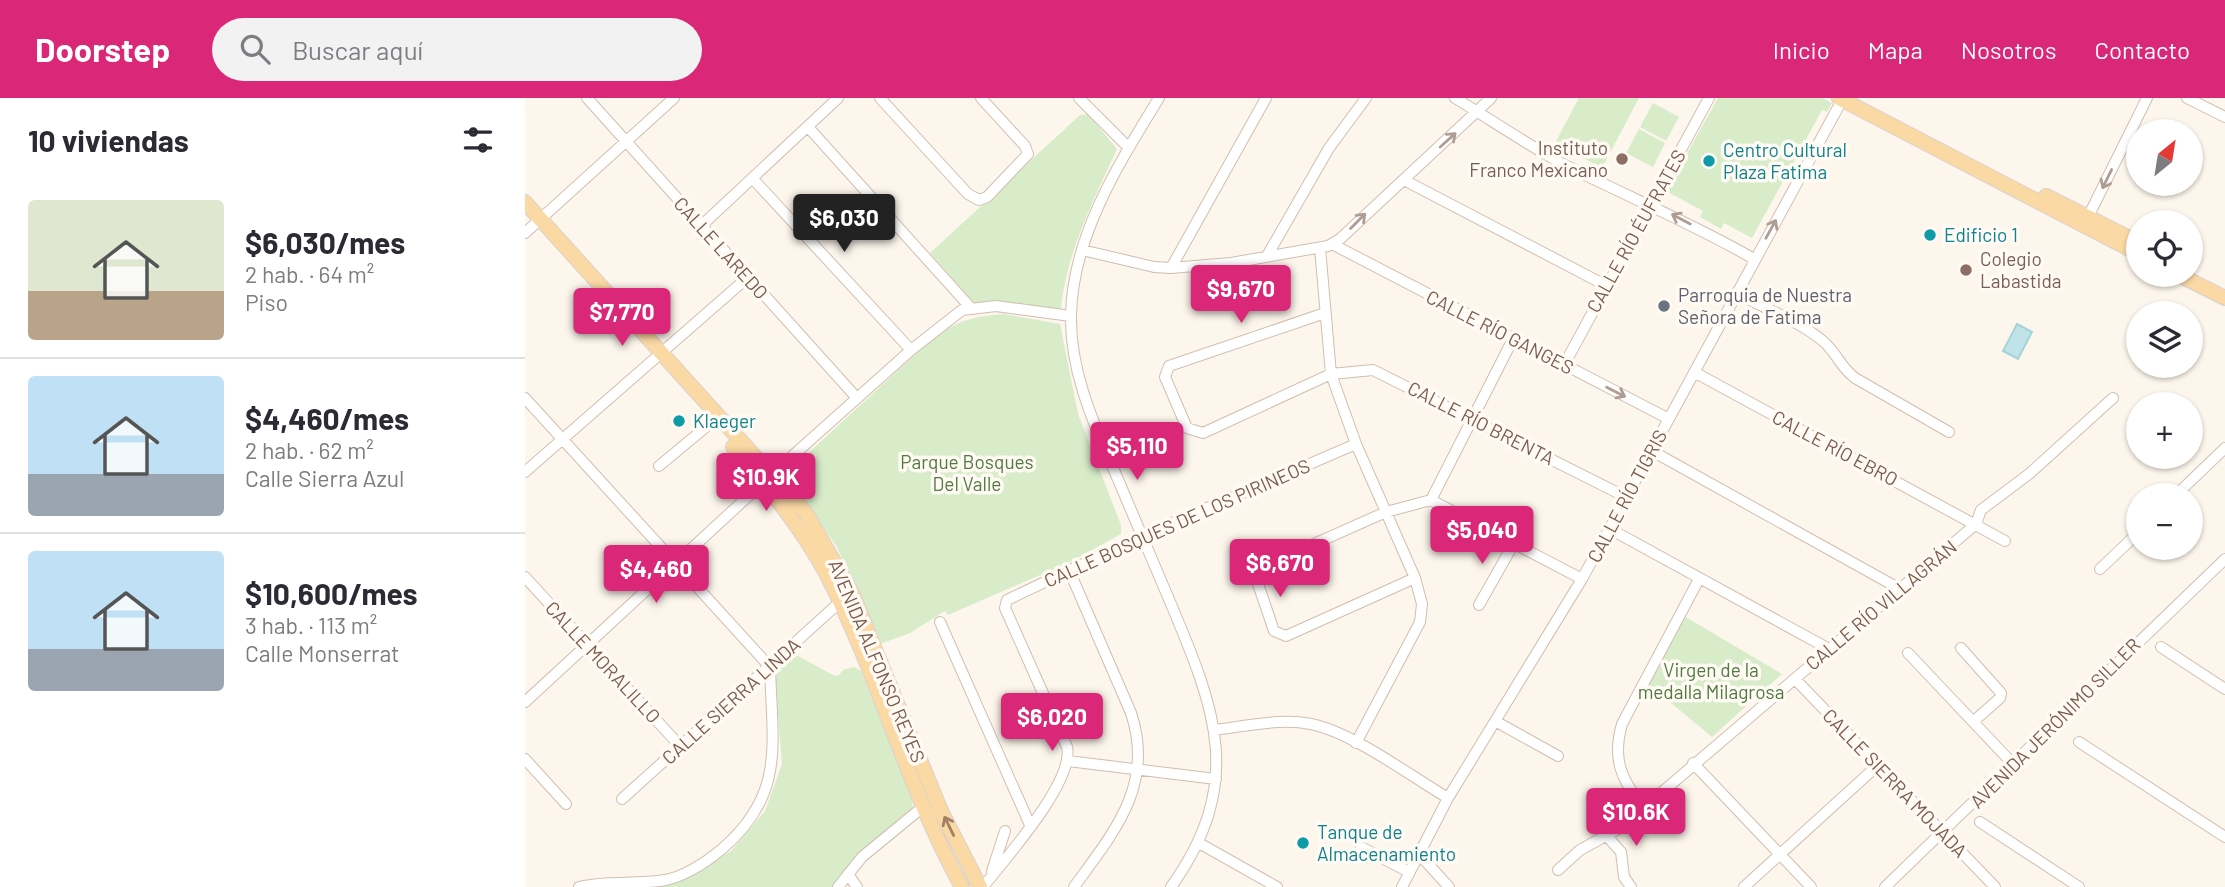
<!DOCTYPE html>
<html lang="es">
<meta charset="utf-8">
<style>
:root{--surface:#fff;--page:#f2f2f3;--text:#2b2b33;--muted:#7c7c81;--line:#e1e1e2;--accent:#db2777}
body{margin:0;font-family:Barlow,sans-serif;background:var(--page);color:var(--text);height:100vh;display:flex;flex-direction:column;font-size:26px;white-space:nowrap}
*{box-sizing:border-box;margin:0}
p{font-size:23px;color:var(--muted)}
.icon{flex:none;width:38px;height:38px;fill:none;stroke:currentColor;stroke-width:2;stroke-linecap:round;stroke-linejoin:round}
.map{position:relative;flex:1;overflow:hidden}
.panel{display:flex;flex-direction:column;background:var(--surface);width:525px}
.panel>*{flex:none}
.needle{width:46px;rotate:30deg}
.buttons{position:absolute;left:1601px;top:21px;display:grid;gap:14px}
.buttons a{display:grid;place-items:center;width:77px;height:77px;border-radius:50%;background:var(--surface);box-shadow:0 2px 5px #0004;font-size:35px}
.price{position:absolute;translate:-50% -60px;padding:0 16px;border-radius:7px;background:var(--accent);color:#fff;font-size:23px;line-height:46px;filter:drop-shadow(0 2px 4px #0008)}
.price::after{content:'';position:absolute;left:50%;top:42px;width:21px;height:16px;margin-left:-10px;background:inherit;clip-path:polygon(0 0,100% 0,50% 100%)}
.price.active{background:#222;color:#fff}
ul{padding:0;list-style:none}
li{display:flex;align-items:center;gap:21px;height:175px;padding:0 28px}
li+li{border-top:2px solid var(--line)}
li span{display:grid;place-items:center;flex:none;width:196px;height:140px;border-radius:7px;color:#555}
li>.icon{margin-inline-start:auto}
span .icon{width:84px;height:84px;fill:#fffc;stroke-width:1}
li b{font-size:30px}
h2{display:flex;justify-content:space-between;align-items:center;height:84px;padding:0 28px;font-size:30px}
header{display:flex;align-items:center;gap:42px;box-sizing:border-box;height:98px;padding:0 35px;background:var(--accent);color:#fff}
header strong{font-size:33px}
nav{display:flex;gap:38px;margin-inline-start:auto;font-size:24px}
.search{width:490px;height:63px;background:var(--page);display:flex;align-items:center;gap:18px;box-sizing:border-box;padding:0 24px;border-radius:38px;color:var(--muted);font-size:26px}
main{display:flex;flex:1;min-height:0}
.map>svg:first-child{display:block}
</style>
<header>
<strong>Doorstep</strong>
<div class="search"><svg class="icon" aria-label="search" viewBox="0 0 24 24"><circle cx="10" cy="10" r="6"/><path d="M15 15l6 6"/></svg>Buscar aquí</div>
<nav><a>Inicio</a><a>Mapa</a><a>Nosotros</a><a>Contacto</a></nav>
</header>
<main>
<section class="panel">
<h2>10 viviendas<svg class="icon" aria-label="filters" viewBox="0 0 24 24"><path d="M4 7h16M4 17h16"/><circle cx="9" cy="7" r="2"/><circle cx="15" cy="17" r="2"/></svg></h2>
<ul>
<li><span style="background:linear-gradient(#dfe7d0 65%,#b9a48a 0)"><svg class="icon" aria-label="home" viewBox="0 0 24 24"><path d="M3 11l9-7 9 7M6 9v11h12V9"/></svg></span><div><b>$6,030/mes</b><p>2 hab. · 64 m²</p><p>Piso</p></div></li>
<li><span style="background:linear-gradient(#bfe0f5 70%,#9aa5b1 0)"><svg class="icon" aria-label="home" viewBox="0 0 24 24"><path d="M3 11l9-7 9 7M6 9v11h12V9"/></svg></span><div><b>$4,460/mes</b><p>2 hab. · 62 m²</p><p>Calle Sierra Azul</p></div></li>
<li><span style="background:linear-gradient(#bfe0f5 70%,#9aa5b1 0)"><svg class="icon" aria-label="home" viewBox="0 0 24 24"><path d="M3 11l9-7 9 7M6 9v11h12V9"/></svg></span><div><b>$10,600/mes</b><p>3 hab. · 113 m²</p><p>Calle Monserrat</p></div></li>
</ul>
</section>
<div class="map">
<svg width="1700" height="789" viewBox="0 0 1700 789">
<rect width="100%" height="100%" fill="#fdf6ec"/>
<path fill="#d8ecc9" d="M 1054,0 L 1114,0 L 1077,70 L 1030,45 Z
M 1193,0 L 1297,0 L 1307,5 L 1302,14 L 1297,12 L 1227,140 L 1199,125 L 1196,131 L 1175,119 L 1178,113 L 1141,93 Z
M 1128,5 L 1154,19 L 1141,43 L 1115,29 Z
M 563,16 L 592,51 C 568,104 542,152 536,210 L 533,214 L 451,207 L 405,155 L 555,17 Z
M 1114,31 L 1140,45 L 1128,69 L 1101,55 Z
M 479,216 L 535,226 L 553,316 L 596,427 L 596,436 L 545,464 L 423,517 L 420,513 L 385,535 L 355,546 L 312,449 L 265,382 L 265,372 L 407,241 C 431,223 449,218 479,216 Z
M 1159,518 L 1257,576 L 1187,639 L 1122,585 Z
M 262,552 L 308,577 L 313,578 L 318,572 L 329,569 L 336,573 L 387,699 L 388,709 L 334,757 L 308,789 L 111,789 L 179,770 L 206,753 L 240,713 L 257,666 L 249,567 Z"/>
<path fill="#bfe3e8" stroke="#a5d3da" stroke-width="2" d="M 1492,226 L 1507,234 L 1493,261 L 1478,253 Z"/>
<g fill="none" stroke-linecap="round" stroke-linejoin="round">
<g stroke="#d1beb0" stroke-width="12">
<path id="minor" d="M 62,0 L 331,299
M 355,0 L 443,96 L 454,102 L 462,99 L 503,56 L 500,48 L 456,0
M 554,0 L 604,50
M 634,0 C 594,65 547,139 546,218 C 545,269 566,320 586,365 C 606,412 626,459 646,506 C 691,613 720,685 646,789
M 930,0 C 966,22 1000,45 1036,65 C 1101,98 1167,125 1229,161
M 1662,0 L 1700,19
M 283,29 L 445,209
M 228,81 L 386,252
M 879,82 L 1080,187
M 1563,119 L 1622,0
M 176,128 L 313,0
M 0,135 L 149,0
M 807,146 L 1144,321
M 795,150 L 806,276 L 831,346 L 890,480 L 897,506 L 895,524 L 831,645
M 557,152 L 629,169 L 646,170 L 706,165 L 803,148 L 815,141 L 966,0
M 742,158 L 804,50 L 841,0
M 646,170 L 741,0
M 1211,195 C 1239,210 1274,223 1298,243 C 1311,254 1316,270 1330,280 L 1424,334
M 800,215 L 644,268 L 640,279 L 662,330 L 678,335 L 806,276 L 848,272 L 1101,399
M 1039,267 L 1184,0
M 1169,274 L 1480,443
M 0,300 L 245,569 C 247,646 261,696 197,751 C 180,765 161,778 140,782 C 112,787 83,782 54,789
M 1127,353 L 1375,491
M 134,368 L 193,319
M 255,369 L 386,252 L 437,212 L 471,208 L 546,218
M 0,374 L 222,180
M 1651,397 L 1700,350
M 906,402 L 988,241
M 906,402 L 1057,481
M 1451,426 L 1456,412 L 1504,376 L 1588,300
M 1085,431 L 1304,551
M 1575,471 L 1614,434
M 544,472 L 606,615 C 630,687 589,734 549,789
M 0,479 L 155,648
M 890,480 L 761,538 L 749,533 L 731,480 L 735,470 L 861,414 L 906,402
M 954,507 L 989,445
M 415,524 L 505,727
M 1636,549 L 1700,591
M 1436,550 L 1476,595 L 1475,600 L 1449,623
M 1383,555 L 1488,666
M 1270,581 L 1470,789
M 0,604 L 243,380
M 970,623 L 1033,658
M 690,632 C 721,628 755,620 786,626 C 827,634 887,679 923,700
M 1554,644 L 1700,739
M 0,661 L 41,706
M 543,663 L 691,681
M 1168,665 L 1286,789
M 97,701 L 315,504
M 1118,709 C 1096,681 1087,661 1097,626 L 1174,481
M 1455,724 L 1554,789
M 1081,737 L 1096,754 L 1099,779 L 1106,789
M 674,745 L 752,789
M 836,749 L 884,774
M 893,755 L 924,789
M 1033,772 L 1055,752 L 1095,730 L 1451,426
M 467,773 L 480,733
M 323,776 L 332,789
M 313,789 L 337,759 L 399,708
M 458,789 C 480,761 550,683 542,649 L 480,510 L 482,502 L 617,438 L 831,346
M 877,789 L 923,700 L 1057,481 L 1317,2
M 1219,789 L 1353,667
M 1360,789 L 1700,461"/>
</g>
<g stroke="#dad1cd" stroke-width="16">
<path id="major" d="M 1314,0 L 1614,156
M 1521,98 L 1614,145
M 0,104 L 281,415 L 327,495 L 416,713 L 455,789
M 1654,177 L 1700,200
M 208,349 C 244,389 277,430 302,477 C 354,578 382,690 437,789
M 259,365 L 259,379 L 265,390"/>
</g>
<use href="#minor" stroke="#fff" stroke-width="10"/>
<use href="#major" stroke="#fbd9a5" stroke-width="14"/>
</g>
<defs><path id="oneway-shaft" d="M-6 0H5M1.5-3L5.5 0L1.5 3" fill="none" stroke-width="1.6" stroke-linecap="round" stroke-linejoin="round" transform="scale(1.75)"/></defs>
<g stroke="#af9d94">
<use href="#oneway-shaft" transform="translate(923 42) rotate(-42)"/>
<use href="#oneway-shaft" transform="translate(1582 81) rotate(116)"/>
<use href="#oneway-shaft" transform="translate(1156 121) rotate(-152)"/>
<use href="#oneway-shaft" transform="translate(833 123) rotate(-45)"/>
<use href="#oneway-shaft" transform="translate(1246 131) rotate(-61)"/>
<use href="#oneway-shaft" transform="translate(1091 294) rotate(27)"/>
</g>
<use stroke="#a18267" href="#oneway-shaft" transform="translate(424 728) rotate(-116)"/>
<g fill="#8d6e63" stroke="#fffaf3" stroke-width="2.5">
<circle cx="1097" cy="61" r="7"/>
<circle cx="1441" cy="172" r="7"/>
</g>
<g fill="#0f9aa8" stroke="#fffaf3" stroke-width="2.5">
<circle cx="1184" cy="63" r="7"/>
<circle cx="1405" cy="137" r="7"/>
<circle cx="154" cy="323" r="7"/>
<circle cx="778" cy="745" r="7"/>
</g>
<circle fill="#6b7280" stroke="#fffaf3" stroke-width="2.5" cx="1139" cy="208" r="7"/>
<g text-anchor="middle" stroke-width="7" stroke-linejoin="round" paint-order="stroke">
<g font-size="19" fill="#785e54" stroke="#fffaf3" text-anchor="end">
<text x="1083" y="57">Instituto<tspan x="1083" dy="22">Franco Mexicano</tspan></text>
<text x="1455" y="168" text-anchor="start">Colegio<tspan x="1455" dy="22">Labastida</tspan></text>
</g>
<g font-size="19" fill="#0d838f" stroke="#fffaf3" text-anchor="start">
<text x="1198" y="59">Centro Cultural<tspan x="1198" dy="22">Plaza Fatima</tspan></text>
<text x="1419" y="144">Edificio 1</text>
<text x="168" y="330">Klaeger</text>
<text x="792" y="741">Tanque de<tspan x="792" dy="22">Almacenamiento</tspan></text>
</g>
<g font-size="19" fill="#7a5c4d" stroke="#fffaf3">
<text transform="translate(1111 133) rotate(-61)" y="7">CALLE RÍO ÉUFRATES</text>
<text transform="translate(196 150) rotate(48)" y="7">CALLE LAREDO</text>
<text transform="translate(975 234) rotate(27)" y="7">CALLE RÍO GANGES</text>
<text transform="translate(956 325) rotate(27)" y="7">CALLE RÍO BRENTA</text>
<text transform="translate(1310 350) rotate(28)" y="7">CALLE RÍO EBRO</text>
<text transform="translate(1102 398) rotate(-62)" y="7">CALLE RÍO TIGRIS</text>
<text transform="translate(652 425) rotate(-24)" y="7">CALLE BOSQUES DE LOS PIRINEOS</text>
<text transform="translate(1356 507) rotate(-40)" y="7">CALLE RÍO VILLAGRÁN</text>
<text transform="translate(352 563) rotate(67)" y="7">AVENIDA ALFONSO REYES</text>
<text transform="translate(78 564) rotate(47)" y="7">CALLE MORALILLO</text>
<text transform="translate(206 603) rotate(-42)" y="7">CALLE SIERRA LINDA</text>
<text transform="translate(1530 625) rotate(-45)" y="7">AVENIDA JERÓNIMO SILLER</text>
<text transform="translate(1370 685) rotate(46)" y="7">CALLE SIERRA MOJADA</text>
</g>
<g font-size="19" fill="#5b616d" stroke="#fffaf3" text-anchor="start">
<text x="1153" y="204">Parroquia de Nuestra<tspan x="1153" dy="22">Señora de Fatima</tspan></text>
</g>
<g font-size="19" fill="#537a41" stroke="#fffaf3">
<text x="442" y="371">Parque Bosques<tspan x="442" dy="22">Del Valle</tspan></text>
<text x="1186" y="579">Virgen de la<tspan x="1186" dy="22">medalla Milagrosa</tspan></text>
</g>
</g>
</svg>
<div class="buttons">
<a><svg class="needle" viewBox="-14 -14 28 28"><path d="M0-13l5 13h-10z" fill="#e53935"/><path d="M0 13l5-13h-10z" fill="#7c7c81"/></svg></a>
<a><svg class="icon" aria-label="locate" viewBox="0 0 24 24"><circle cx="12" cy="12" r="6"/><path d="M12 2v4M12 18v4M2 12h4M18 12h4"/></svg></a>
<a><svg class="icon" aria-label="layers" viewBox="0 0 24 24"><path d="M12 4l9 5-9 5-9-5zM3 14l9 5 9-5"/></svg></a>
<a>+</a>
<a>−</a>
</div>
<b class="price active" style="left:319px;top:156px">$6,030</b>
<b class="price" style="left:716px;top:227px">$9,670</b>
<b class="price" style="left:97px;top:250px">$7,770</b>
<b class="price" style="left:612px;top:384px">$5,110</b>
<b class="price" style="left:241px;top:415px">$10.9K</b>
<b class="price" style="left:957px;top:468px">$5,040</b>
<b class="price" style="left:755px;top:501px">$6,670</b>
<b class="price" style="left:131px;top:507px">$4,460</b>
<b class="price" style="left:527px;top:655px">$6,020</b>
<b class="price" style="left:1111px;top:750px">$10.6K</b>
</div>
</main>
